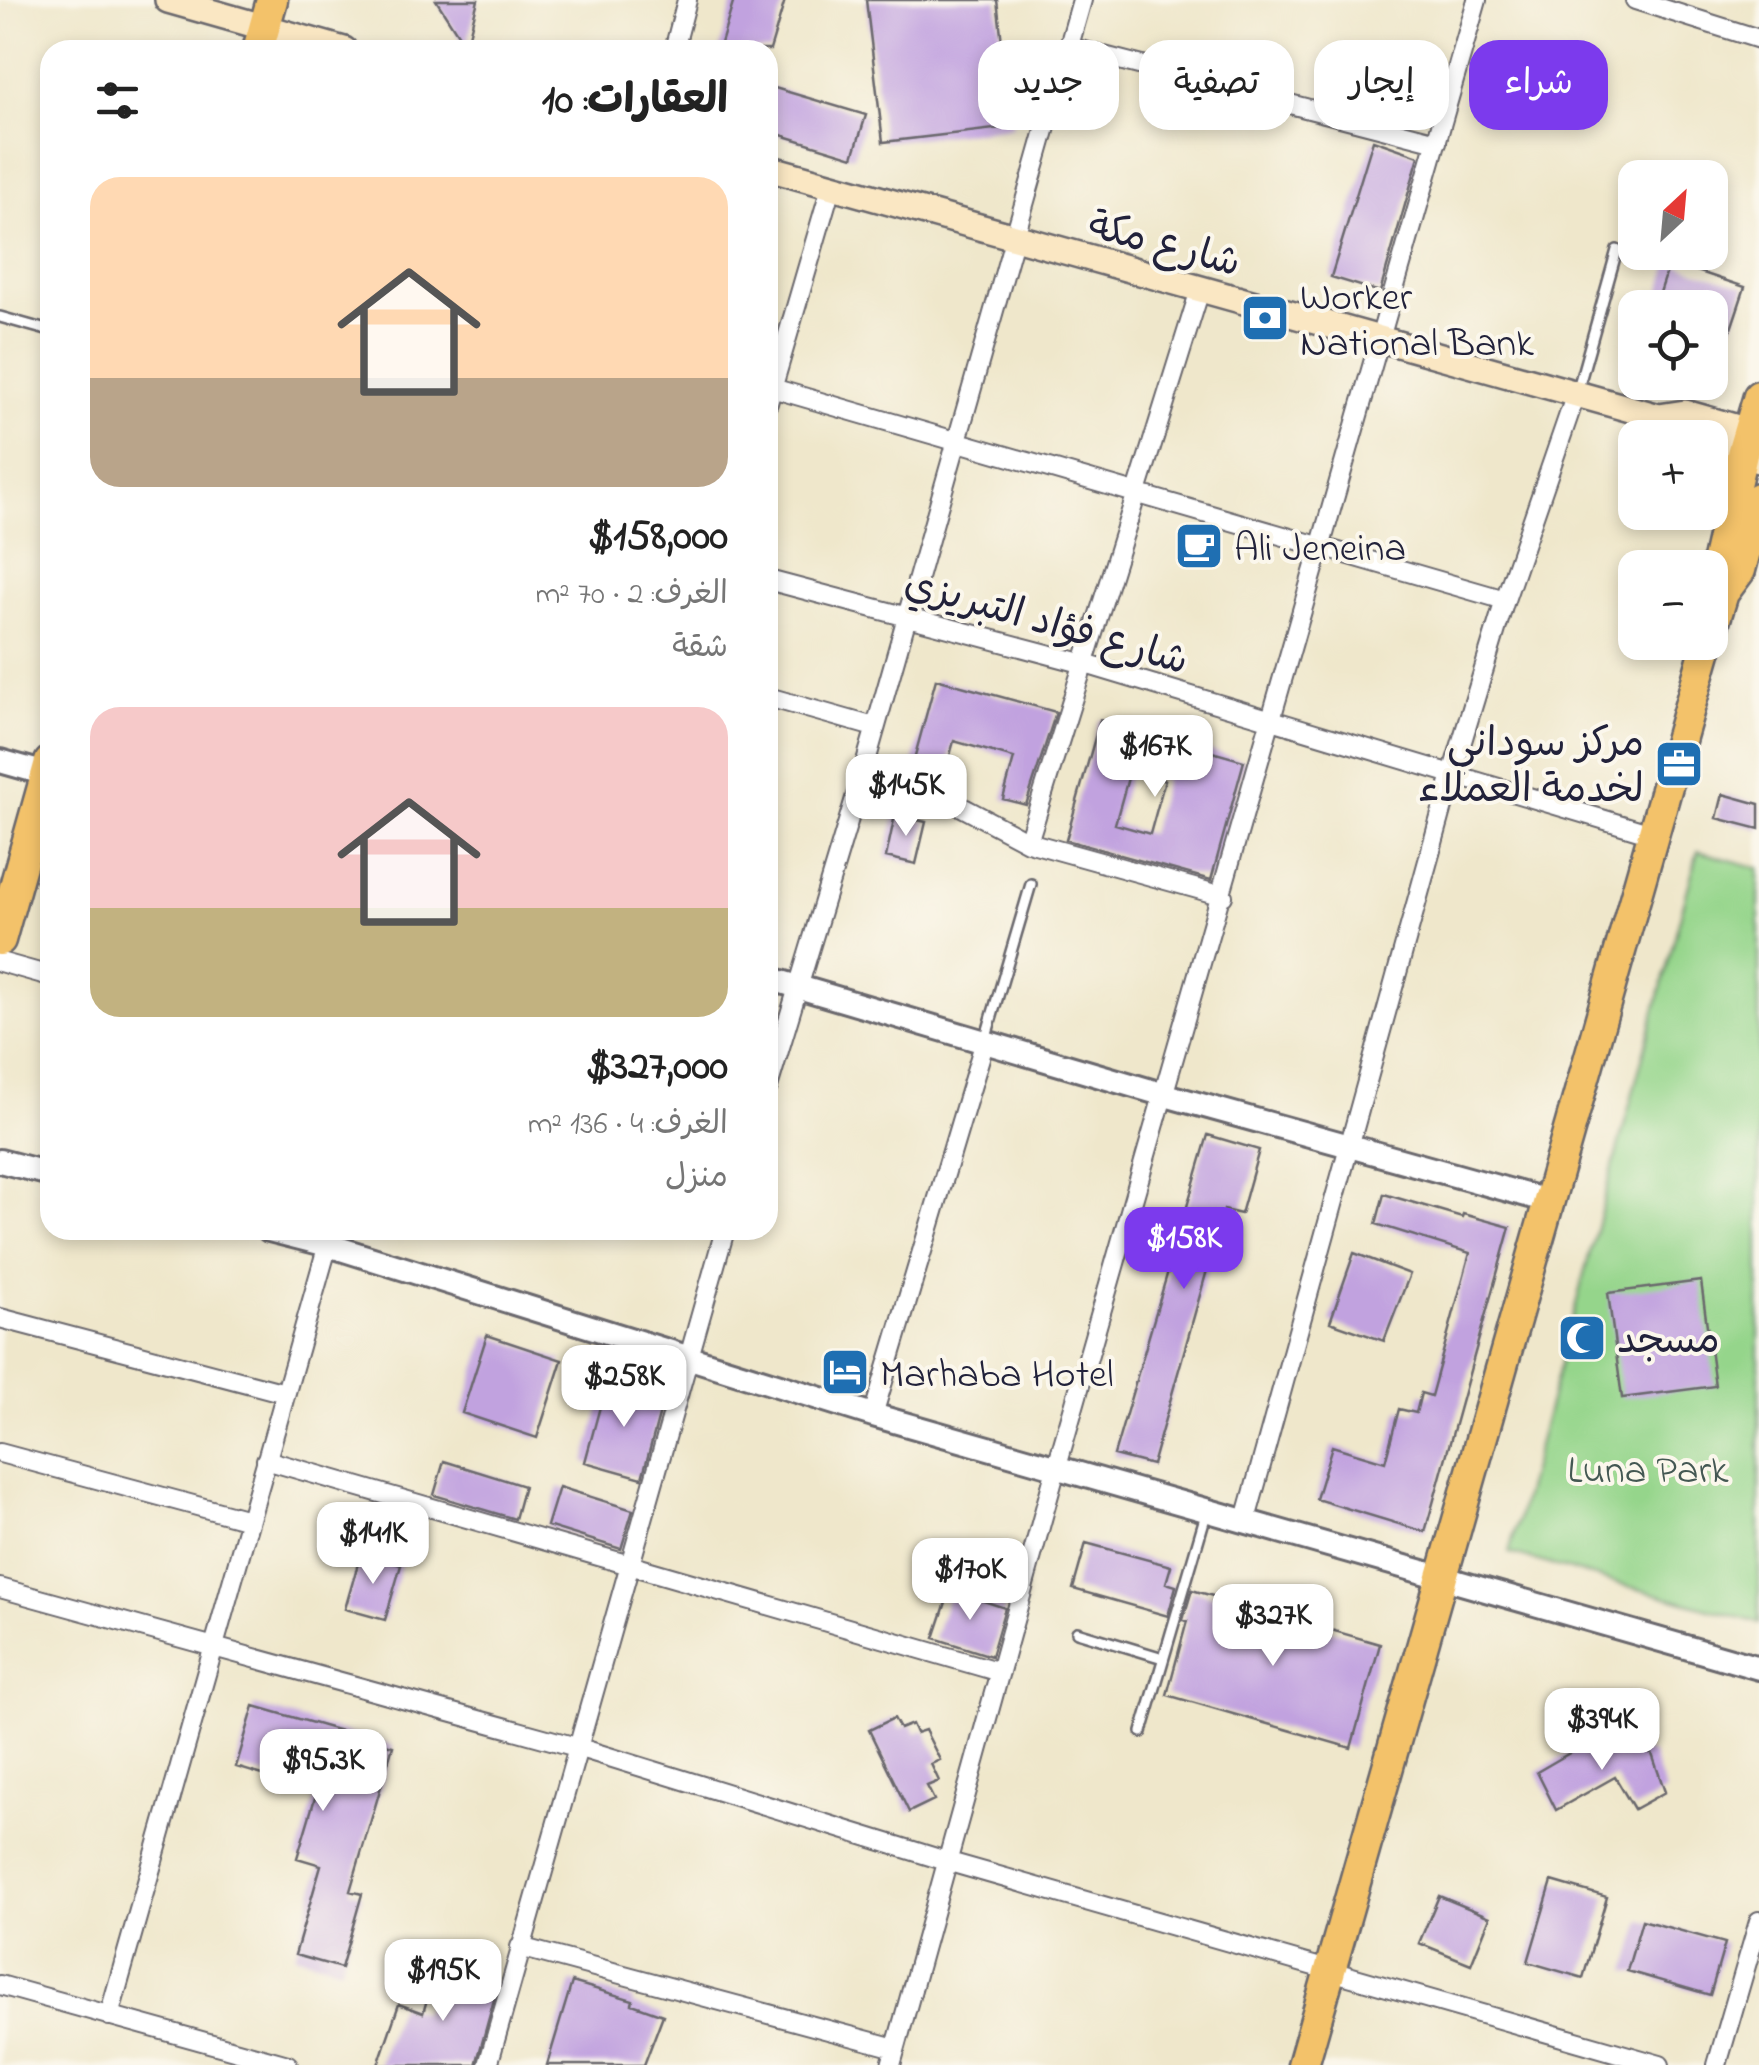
<!DOCTYPE html>
<html lang="ar">
<meta charset="utf-8">
<style>
:root{--surface:#fff;--page:#f2f2f2;--text:#222;--muted:#767676;--accent:#7c3aed}
body{margin:0;font-family:"Indie Flower","Playpen Sans Arabic",sans-serif;background:var(--page);color:var(--text);direction:rtl;height:100vh;display:flex;flex-direction:column;font-size:38px;white-space:nowrap}
*{box-sizing:border-box;margin:0}
p{font-size:32px;color:var(--muted)}
.icon{flex:none;width:55px;height:55px;fill:none;stroke:currentColor;stroke-width:2;stroke-linecap:round;stroke-linejoin:round}
.map{position:relative;flex:1;overflow:hidden;direction:ltr}
.side{position:absolute;left:40px;top:40px;width:738px;height:1200px;display:flex;flex-direction:column;background:var(--surface);border-radius:30px;box-shadow:0 5px 15px #0003;direction:rtl}
.side>*{flex:none}
.banner{position:absolute;left:808px;top:40px;width:800px;height:90px;direction:rtl;display:flex;gap:20px}
.needle{width:65px;rotate:26deg}
.controls{position:absolute;left:1618px;top:160px;display:grid;gap:20px}
.controls a{display:grid;place-items:center;width:110px;height:110px;border-radius:20px;background:var(--surface);box-shadow:0 5px 15px #0003;font-size:50px}
.price{position:absolute;translate:-50% -85px;padding:0 22px;border-radius:20px;background:#fff;color:#222;font-size:32px;line-height:65px;filter:drop-shadow(0 2px 5px #0008)}
.price::after{content:'';position:absolute;left:50%;top:60px;width:30px;height:22px;margin-left:-15px;background:inherit;clip-path:polygon(0 0,100% 0,50% 100%)}
.price.current{background:var(--accent);color:#fff}
ul{padding:0;list-style:none}
li{display:grid;align-content:center;gap:20px;height:530px;padding:0 50px}
li span{display:grid;place-items:center;height:310px;border-radius:30px;color:#555}
li>.icon{margin-inline-start:auto}
span .icon{width:180px;height:180px;fill:#fffc;stroke-width:1}
li b{font-size:42px}
h2{display:flex;justify-content:space-between;align-items:center;height:120px;padding:0 50px;font-size:42px}
.chip{padding:0 35px;border-radius:30px;background:var(--surface);box-shadow:0 5px 15px #0003;font-size:35px;line-height:90px}
.chip.current{background:var(--accent);color:#fff}
.map>svg:first-child{display:block}
</style>
<div class="map">
<svg width="1759" height="2065" viewBox="0 0 1759 2065">
<rect width="100%" height="100%" fill="#fbf7ec"/>
<filter id="ink" filterUnits="userSpaceOnUse"><feTurbulence type="fractalNoise" baseFrequency=".01" numOctaves="2"/><feDisplacementMap in="SourceGraphic" scale="20" xChannelSelector="R" yChannelSelector="G"/><feConvolveMatrix kernelMatrix="1 2 1 2 8 2 1 2 1" color-interpolation-filters="sRGB"/></filter>
<filter id="wash" filterUnits="userSpaceOnUse"><feTurbulence type="fractalNoise" baseFrequency=".0048" numOctaves="4" result="noise"/><feDisplacementMap in="SourceGraphic" scale="40" xChannelSelector="R" yChannelSelector="G"/><feGaussianBlur stdDeviation="2.25" result="paint"/><feColorMatrix in="noise" values="0 0 0 0 0 0 0 0 0 0 0 0 0 0 0 0 0 1.4 0 .05"/><feComposite in="paint" operator="in"/></filter>
<g filter="url(#wash)">
<rect width="100%" height="100%" fill="#efe7cb"/>
<path fill="#95d58b" stroke="#5c7c63" stroke-width="2.5" d="M 1698,851 L 1759,868 L 1759,1623 L 1509,1553 Z"/>
<g id="blocks">
<path fill="#c1a2df" fill-rule="evenodd" d="M 436,0 L 478,0 L 466,47 Z
M 734,0 L 785,0 L 770,50 L 719,50 Z
M 866,0 L 997,0 L 1012,127 L 883,142 Z
M 768,86 L 866,115 L 853,157 L 768,131 Z
M 1373,140 L 1419,156 L 1380,292 L 1331,277 Z
M 1670,262 L 1745,287 L 1726,344 L 1710,339 L 1710,308 L 1655,308 Z
M 936,679 L 1056,712 L 1026,805 L 1003,799 L 1014,758 L 954,741 L 942,784 L 910,774 Z
M 1100,720 L 1244,761 L 1211,880 L 1066,840 ZM 1130,771 L 1165,780 L 1150,834 L 1115,824 Z
M 1723,794 L 1759,804 L 1759,829 L 1717,818 Z
M 895,815 L 926,822 L 916,864 L 886,857 Z
M 1208,1135 L 1259,1150 L 1241,1214 L 1224,1210 L 1152,1465 L 1114,1455 Z
M 1384,1194 L 1462,1217 L 1463,1214 L 1510,1227 L 1425,1532 L 1316,1499 L 1332,1446 L 1385,1462 L 1399,1409 L 1416,1413 L 1421,1393 L 1431,1396 L 1470,1253 L 1376,1224 Z
M 1354,1253 L 1410,1274 L 1384,1341 L 1330,1322 Z
M 1701,1281 L 1715,1386 L 1622,1398 L 1608,1293 Z
M 487,1335 L 562,1360 L 537,1438 L 462,1413 Z
M 607,1381 L 664,1397 L 642,1478 L 585,1462 Z
M 444,1461 L 524,1486 L 515,1519 L 434,1495 Z
M 559,1487 L 633,1510 L 621,1549 L 547,1526 Z
M 1086,1543 L 1171,1566 L 1166,1583 L 1176,1586 L 1168,1616 L 1073,1589 Z
M 361,1553 L 401,1565 L 385,1620 L 345,1609 Z
M 950,1590 L 1005,1608 L 991,1656 L 934,1638 Z
M 1192,1590 L 1380,1644 L 1351,1748 L 1167,1695 L 1187,1621 L 1183,1620 Z
M 254,1706 L 393,1746 L 350,1891 L 362,1894 L 341,1968 L 295,1955 L 321,1865 L 297,1858 L 317,1791 L 236,1767 Z
M 894,1718 L 900,1729 L 912,1724 L 916,1733 L 925,1730 L 940,1760 L 931,1764 L 939,1781 L 927,1786 L 934,1800 L 909,1812 L 869,1730 Z
M 1597,1737 L 1652,1754 L 1665,1792 L 1634,1809 L 1615,1777 L 1556,1810 L 1537,1772 Z
M 1552,1881 L 1607,1897 L 1583,1978 L 1528,1962 Z
M 1439,1896 L 1490,1917 L 1471,1964 L 1419,1943 Z
M 1642,1920 L 1725,1943 L 1710,1995 L 1627,1971 Z
M 437,1966 L 498,1985 L 476,2065 L 378,2065 L 399,2004 L 423,2013 Z
M 572,1982 L 633,2000 L 632,2004 L 663,2015 L 644,2065 L 547,2065 Z"/>
</g>
</g>
<g filter="url(#ink)">
<use href="#blocks" fill-opacity="0" stroke="#6a676d" stroke-width="2.5"/>
<g fill="none" stroke-linecap="round" stroke-linejoin="round">
<g stroke="#6a676d" stroke-width="14">
<path id="service" d="M 0,317 L 50,331
M 1577,392 L 1617,250
M 985,1040 L 1031,884
M 1077,1632 L 1163,1658
M 1142,1732 L 1206,1514"/>
</g>
<g stroke="#6a676d" stroke-width="22">
<path id="minor" d="M 1635,0 L 1759,39
M 1069,47 L 1437,142
M 674,50 L 687,0
M 772,388 L 1505,600
M 768,403 L 831,187
M 768,580 L 1085,664 L 1652,834
M 768,697 L 874,727
M 863,772 L 945,798 L 1028,842 L 1223,896
M 1028,842 L 1200,290
M 0,962 L 50,976
M 768,1087 L 863,772 L 1082,0
M 0,1318 L 285,1393
M 873,1415 L 985,1041
M 0,1453 L 249,1520
M 266,1460 L 1000,1672
M 1245,1523 L 1452,774 L 1505,600 L 1576,394
M 0,1588 L 580,1748 L 946,1861 L 1660,2065
M 520,1947 L 895,2048
M 0,1985 L 288,2065
M 109,2016 L 332,1230
M 488,2065 L 725,1230
M 891,2065 L 1056,1469 L 1477,0
M 1717,2065 L 1759,1921"/>
</g>
<g stroke="#6a676d" stroke-width="28">
<path id="tertiary" d="M 0,761 L 50,775
M 768,978 L 1165,1095 L 1548,1201
M 0,1161 L 50,1174
M 269,1230 L 328,1245 L 873,1415 L 1759,1668"/>
</g>
<g stroke="#6a676d" stroke-width="30">
<path id="secondary" d="M 168,0 L 344,50
M 768,168 L 1659,417 L 1685,413 L 1759,434
M 1659,417 L 1677,433 L 1690,438
M 1710,444 L 1759,460"/>
</g>
<g stroke="#6a676d" stroke-width="35">
<path id="primary" d="M 1723,593 L 1717,564 L 1742,454 L 1759,396
M 1710,635 L 1723,593 L 1740,570 L 1759,498
M 1303,2065 L 1708,642"/>
</g>
<g stroke="#6a676d" stroke-width="35">
<path id="trunk" d="M 258,50 L 272,0
M 0,940 L 50,762"/>
</g>
<use href="#service" stroke="#fff" stroke-width="9"/>
<use href="#minor" stroke="#fff" stroke-width="18"/>
<use href="#tertiary" stroke="#fff" stroke-width="22"/>
<use href="#secondary" stroke="#fae7c3" stroke-width="25"/>
<use href="#primary" stroke="#f3c26a" stroke-width="30"/>
<use href="#trunk" stroke="#f3c26a" stroke-width="30"/>
</g>
</g>
<defs>
<g id="bank-square" transform="scale(2.5)"><rect x="-9" y="-9" width="18" height="18" rx="4" fill="#1f6fb2" stroke="#fbf7ec"/><path d="M-6-4H6V4H-6ZM0-2.3a2.3 2.3 0 1 0 0 4.6a2.3 2.3 0 1 0 0-4.6Z" fill="#fff"/></g>
<g id="cafe-square" transform="scale(2.5)"><rect x="-9" y="-9" width="18" height="18" rx="4" fill="#1f6fb2" stroke="#fbf7ec"/><path d="M-5.5-4.5H6V0H3Q3 3.5 0 3.5H-2.5Q-5.5 3.5-5.5 0ZM3-3.2v2h1.7v-2ZM-6 4.5H4V6H-6Z" fill="#fff"/></g>
<g id="office-square" transform="scale(2.5)"><rect x="-9" y="-9" width="18" height="18" rx="4" fill="#1f6fb2" stroke="#fbf7ec"/><path d="M-6-3h4V-5.5h4V-3h4V5H-6ZM-1-4.5V-3h2v-1.5ZM-6 0V1H6V0Z" fill="#fff"/></g>
<g id="mosque-square" transform="scale(2.5)"><rect x="-9" y="-9" width="18" height="18" rx="4" fill="#1f6fb2" stroke="#fbf7ec"/><path d="M3.5-4.9A6 6 0 1 0 3.5 4.9A5 5 0 1 1 3.5-4.9Z" fill="#fff"/></g>
<g id="hotel-square" transform="scale(2.5)"><rect x="-9" y="-9" width="18" height="18" rx="4" fill="#1f6fb2" stroke="#fbf7ec"/><path d="M-6-4.5h1.5V1H6V5H4.5V3h-9V5H-6ZM-4 0a1.8 1.8 0 1 1 3.6 0ZM.5 0V-2.5h3Q6-2.5 6 0Z" fill="#fff"/></g>
</defs>
<g fill-rule="evenodd">
<use href="#bank-square" x="1265" y="318"/>
<use href="#cafe-square" x="1199" y="546"/>
<use href="#office-square" x="1679" y="764"/>
<use href="#mosque-square" x="1582" y="1338"/>
<use href="#hotel-square" x="845" y="1372"/>
</g>
<g text-anchor="middle" stroke-width="8" stroke-linejoin="round" paint-order="stroke">
<g font-size="40" fill="#22223b" stroke="#fbf7ec">
<text transform="translate(1165 242) rotate(15)" y="14">شارع مكة</text>
<text transform="translate(1047 620) rotate(16)" y="14">شارع فؤاد التبريزي</text>
</g>
<g font-size="40" fill="#22223b" stroke="#fbf7ec" text-anchor="start">
<text x="1300" y="309">Worker<tspan x="1300" dy="46">National Bank</tspan></text>
<text x="1234" y="560">Ali Jeneina</text>
<text x="1644" y="755" text-anchor="end">مركز سوداني<tspan x="1644" dy="46">لخدمة العملاء</tspan></text>
<text x="1617" y="1352">مسجد</text>
<text x="880" y="1386">Marhaba Hotel</text>
</g>
<g font-size="40" fill="#445853" stroke="#fbf7ec">
<text x="1648" y="1482">Luna Park</text>
</g>
</g>
</svg>
<div class="controls">
<a><svg class="needle" viewBox="-14 -14 28 28"><path d="M0-13l5 13h-10z" fill="#e53935"/><path d="M0 13l5-13h-10z" fill="#767676"/></svg></a>
<a><svg class="icon" aria-label="locate" viewBox="0 0 24 24"><circle cx="12" cy="12" r="6"/><path d="M12 2v4M12 18v4M2 12h4M18 12h4"/></svg></a>
<a>+</a>
<a>−</a>
</div>
<b class="price" style="left:1155px;top:800px">$167K</b>
<b class="price" style="left:906px;top:839px">$145K</b>
<b class="price current" style="left:1184px;top:1292px">$158K</b>
<b class="price" style="left:624px;top:1430px">$258K</b>
<b class="price" style="left:373px;top:1587px">$141K</b>
<b class="price" style="left:970px;top:1623px">$170K</b>
<b class="price" style="left:1273px;top:1669px">$327K</b>
<b class="price" style="left:1602px;top:1773px">$394K</b>
<b class="price" style="left:323px;top:1814px">$95.3K</b>
<b class="price" style="left:443px;top:2024px">$195K</b>
<div class="banner">
<a class="chip current">شراء</a>
<a class="chip">إيجار</a>
<a class="chip">تصفية</a>
<a class="chip">جديد</a>
</div>
<section class="side">
<h2>العقارات: 10<svg class="icon" aria-label="filters" viewBox="0 0 24 24"><path d="M4 7h16M4 17h16"/><circle cx="9" cy="7" r="2"/><circle cx="15" cy="17" r="2"/></svg></h2>
<ul>
<li><span style="background:linear-gradient(#ffd9b3 65%,#b9a48a 0)"><svg class="icon" aria-label="home" viewBox="0 0 24 24"><path d="M3 11l9-7 9 7M6 9v11h12V9"/></svg></span><div><b>$158,000</b><p>الغرف: 2 · 70 m²</p><p>شقة</p></div></li>
<li><span style="background:linear-gradient(#f6c9c9 65%,#c2b280 0)"><svg class="icon" aria-label="home" viewBox="0 0 24 24"><path d="M3 11l9-7 9 7M6 9v11h12V9"/></svg></span><div><b>$327,000</b><p>الغرف: 4 · 136 m²</p><p>منزل</p></div></li>
</ul>
</section>
</div>
